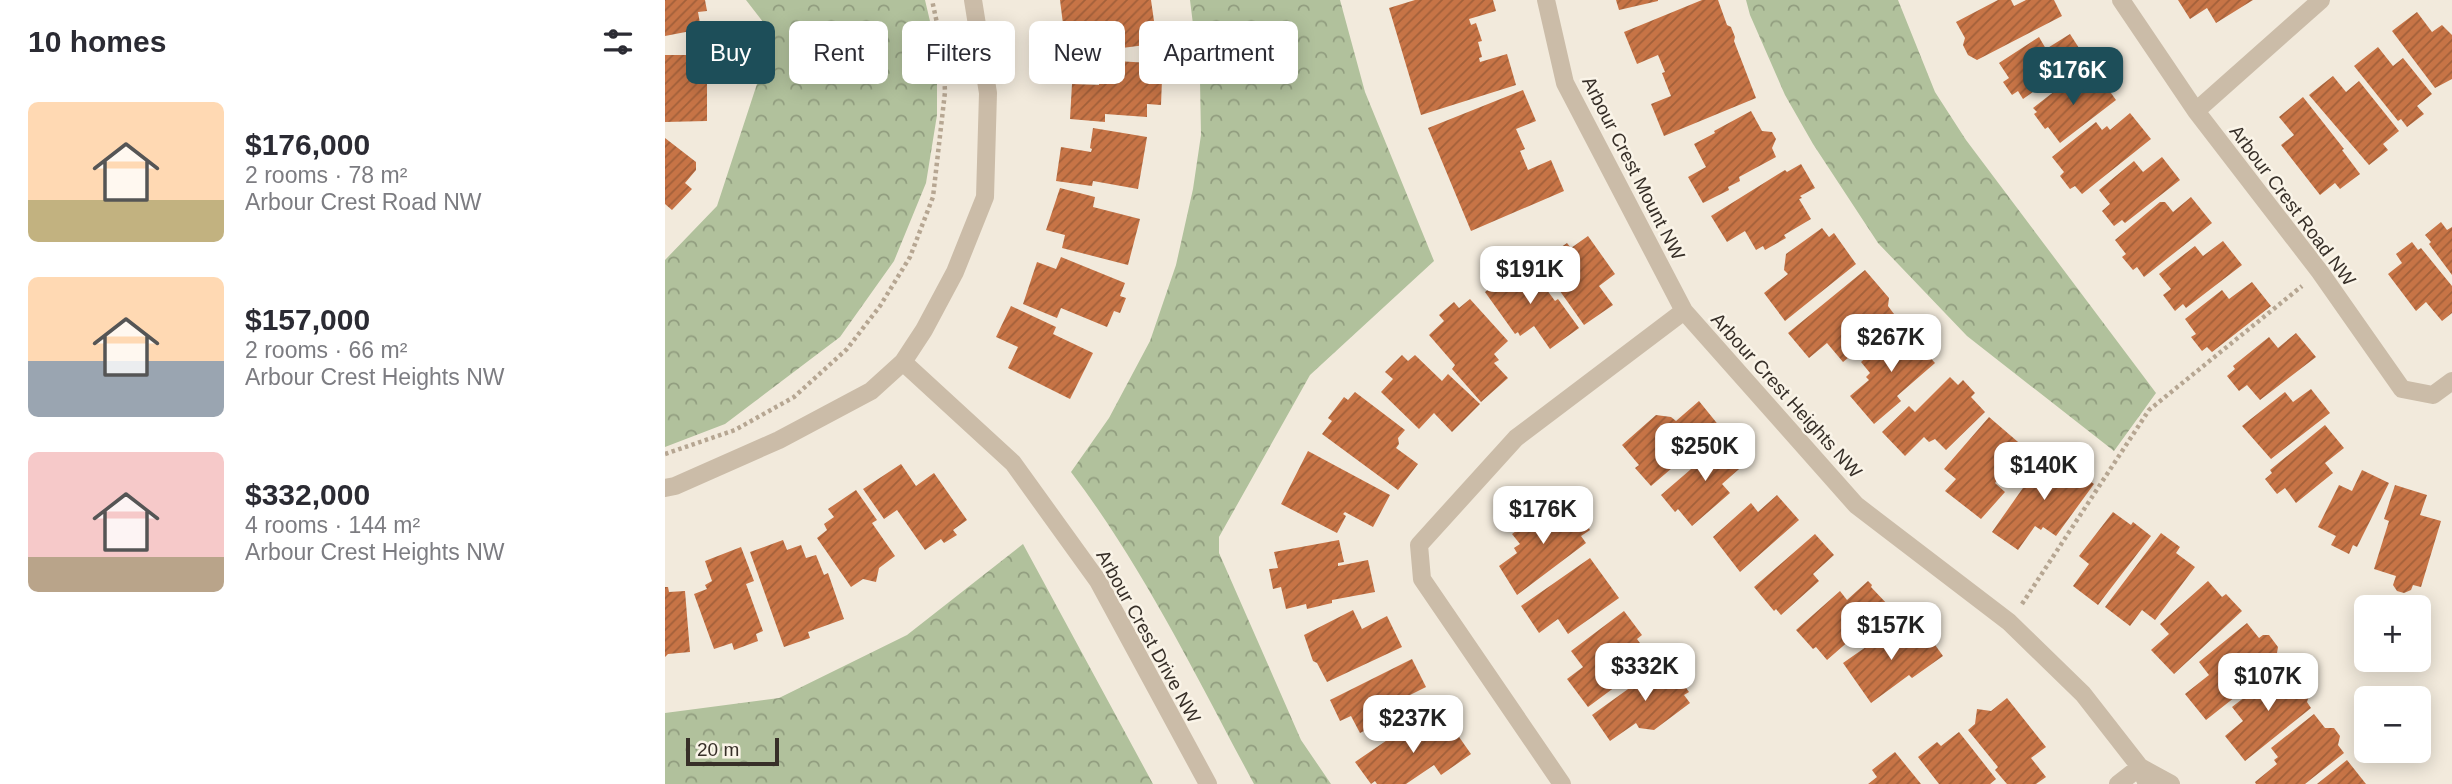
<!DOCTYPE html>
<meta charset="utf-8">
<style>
:root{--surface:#fff;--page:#f7f7f7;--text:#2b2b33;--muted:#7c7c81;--accent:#1d4e59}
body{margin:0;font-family:Arial,sans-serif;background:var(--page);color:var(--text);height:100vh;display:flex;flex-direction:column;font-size:26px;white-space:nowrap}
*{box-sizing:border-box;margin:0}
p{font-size:23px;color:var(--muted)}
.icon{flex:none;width:38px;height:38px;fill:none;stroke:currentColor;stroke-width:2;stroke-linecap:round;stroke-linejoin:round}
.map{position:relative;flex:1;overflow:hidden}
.sheet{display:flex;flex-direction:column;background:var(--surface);width:665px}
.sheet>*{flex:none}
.banner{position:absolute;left:21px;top:21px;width:665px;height:63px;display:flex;gap:14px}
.buttons{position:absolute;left:1689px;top:595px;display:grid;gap:14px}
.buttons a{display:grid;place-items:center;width:77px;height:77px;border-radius:10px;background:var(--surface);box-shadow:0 4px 18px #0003;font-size:35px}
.scale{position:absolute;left:21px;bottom:18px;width:93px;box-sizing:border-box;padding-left:7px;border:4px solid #372f28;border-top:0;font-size:19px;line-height:24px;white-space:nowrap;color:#372f28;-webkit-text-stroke:5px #faf4e8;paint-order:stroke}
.price{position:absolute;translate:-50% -60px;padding:0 16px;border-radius:14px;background:#fff;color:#222;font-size:23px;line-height:46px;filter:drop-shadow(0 2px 4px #0008)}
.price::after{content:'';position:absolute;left:50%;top:42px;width:21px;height:16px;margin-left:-10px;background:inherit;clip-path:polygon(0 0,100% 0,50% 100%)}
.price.on{background:var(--accent);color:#fff}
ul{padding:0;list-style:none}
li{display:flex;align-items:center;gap:21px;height:175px;padding:0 28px}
li span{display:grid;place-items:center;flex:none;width:196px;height:140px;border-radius:10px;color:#555}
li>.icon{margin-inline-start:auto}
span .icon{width:84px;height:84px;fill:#fffc;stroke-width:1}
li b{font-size:30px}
h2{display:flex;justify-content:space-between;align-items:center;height:84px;padding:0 28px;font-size:30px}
.tag{padding:0 24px;border-radius:10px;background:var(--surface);box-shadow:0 4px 18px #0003;font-size:24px;line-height:63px}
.tag.on{background:var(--accent);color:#fff}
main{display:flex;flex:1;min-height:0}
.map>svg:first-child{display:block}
</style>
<main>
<section class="sheet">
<h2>10 homes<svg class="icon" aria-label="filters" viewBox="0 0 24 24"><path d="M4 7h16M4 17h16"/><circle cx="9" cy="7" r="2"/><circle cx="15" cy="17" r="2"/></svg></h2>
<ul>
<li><span style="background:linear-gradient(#ffd9b3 70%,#c2b280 0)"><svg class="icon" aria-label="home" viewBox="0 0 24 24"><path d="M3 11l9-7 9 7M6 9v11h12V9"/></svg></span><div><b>$176,000</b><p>2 rooms · 78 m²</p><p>Arbour Crest Road NW</p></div></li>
<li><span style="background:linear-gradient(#ffd9b3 60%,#9aa5b1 0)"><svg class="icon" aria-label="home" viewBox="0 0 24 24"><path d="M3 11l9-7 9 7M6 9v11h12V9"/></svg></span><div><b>$157,000</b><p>2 rooms · 66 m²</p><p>Arbour Crest Heights NW</p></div></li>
<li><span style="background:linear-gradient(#f6c9c9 75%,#b9a48a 0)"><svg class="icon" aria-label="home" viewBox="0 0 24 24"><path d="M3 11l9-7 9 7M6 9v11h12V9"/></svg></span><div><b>$332,000</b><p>4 rooms · 144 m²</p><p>Arbour Crest Heights NW</p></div></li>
</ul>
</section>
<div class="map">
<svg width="1787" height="784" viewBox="0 0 1787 784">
<defs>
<pattern id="park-crowns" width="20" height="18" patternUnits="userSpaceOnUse" patternTransform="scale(1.75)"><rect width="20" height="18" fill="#b1c19c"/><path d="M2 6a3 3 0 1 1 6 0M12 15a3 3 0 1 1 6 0" fill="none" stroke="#919d7f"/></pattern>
<pattern id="building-hatch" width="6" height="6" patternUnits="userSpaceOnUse" patternTransform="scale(1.75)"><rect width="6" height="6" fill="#c77446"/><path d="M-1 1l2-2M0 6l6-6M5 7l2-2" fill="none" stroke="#a2603a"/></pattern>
</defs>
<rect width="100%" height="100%" fill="#f2eadc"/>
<path fill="url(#park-crowns)" d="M 81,0 L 260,0 L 272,51 L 272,115 L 261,183 L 229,261 L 175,337 L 60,424 L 0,447 L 0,260 L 52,206 L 108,35 Z
M 525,0 L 675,0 L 700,92 L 769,261 L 645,375 L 554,537 L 554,553 L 636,740 L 666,784 L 589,784 C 532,678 479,568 406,472 L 444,418 L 485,341 L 511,265 L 528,189 L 536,135 L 535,81 Z
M 1081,0 L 1233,0 L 1270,92 L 1301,140 L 1491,393 L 1449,451 L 1302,336 L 1213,243 L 1148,144 L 1120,95 L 1085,15 Z
M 358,544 L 488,784 L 0,784 L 0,713 L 114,698 L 242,635 Z"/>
<path fill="url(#building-hatch)" d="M 0,0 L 40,0 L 42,11 L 33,12 L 36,29 L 0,36 Z
M 395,0 L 486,0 L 489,21 L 485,21 L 488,44 L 434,51 L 432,37 L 427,38 L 426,29 L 399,32 Z
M 750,0 L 828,0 L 831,11 L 804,19 L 806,25 L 811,23 L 817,41 L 813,42 L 817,57 L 814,58 L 815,62 L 842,54 L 851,85 L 756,115 L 724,8 Z
M 951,0 L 993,0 L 993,1 L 954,10 Z
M 1037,0 L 1053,0 L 1062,25 L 1066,27 L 1070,37 L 1069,41 L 1091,98 L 999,136 L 986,104 L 1006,96 L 997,73 L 1000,72 L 993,55 L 972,64 L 959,32 Z
M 1333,0 L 1346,0 L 1349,6 L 1361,0 L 1389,0 L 1397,16 L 1312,60 L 1303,55 L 1298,45 L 1300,38 L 1291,22 Z
M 1513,0 L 1588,0 L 1551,23 L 1542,8 L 1525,19 Z
M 1752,12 L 1767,32 L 1777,25 L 1787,35 L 1787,79 L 1770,88 L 1727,31 Z
M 1405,34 L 1421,59 L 1376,90 L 1375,87 L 1358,99 L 1353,91 L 1347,95 L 1338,82 L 1344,78 L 1334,63 L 1374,37 L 1381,49 Z
M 1713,47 L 1728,66 L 1738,58 L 1767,94 L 1752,106 L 1759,114 L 1742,127 L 1736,119 L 1733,121 L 1689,66 Z
M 0,55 L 26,55 L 27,73 L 42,73 L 42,121 L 0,122 Z
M 435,60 L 485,63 L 484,79 L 497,79 L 496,105 L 482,104 L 482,117 L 440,114 L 440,122 L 405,119 L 407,84 L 434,85 Z
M 1433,75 L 1451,100 L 1395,143 L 1383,127 L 1380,129 L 1369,114 L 1372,112 L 1368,108 L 1404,80 L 1413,90 Z
M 1668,76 L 1681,92 L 1694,81 L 1734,131 L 1718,144 L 1723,150 L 1704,165 L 1644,95 Z
M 858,90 L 871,121 L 851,129 L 860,149 L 855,151 L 863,170 L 886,160 L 899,191 L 806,231 L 763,128 Z
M 1638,97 L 1679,149 L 1677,150 L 1695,174 L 1675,189 L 1670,183 L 1655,195 L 1616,145 L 1629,135 L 1614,117 Z
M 1086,111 L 1097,131 L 1107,132 L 1111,139 L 1107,148 L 1111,157 L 1074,177 L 1075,181 L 1063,187 L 1064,190 L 1038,203 L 1023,177 L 1041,167 L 1029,144 L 1050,133 L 1049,131 Z
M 1465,113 L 1486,139 L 1417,194 L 1410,186 L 1405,189 L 1395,176 L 1399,172 L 1387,157 L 1431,122 L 1437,130 L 1442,126 L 1445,130 Z
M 428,128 L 482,137 L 473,189 L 428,181 L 427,186 L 391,181 L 396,147 L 426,152 L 427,149 L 425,148 Z
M 0,138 L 31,162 L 31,170 L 20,183 L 27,189 L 7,210 L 0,204 Z
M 1497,157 L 1515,180 L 1460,223 L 1457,220 L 1449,226 L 1437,211 L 1445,204 L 1434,190 L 1469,161 L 1478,172 Z
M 1136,164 L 1150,188 L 1135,196 L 1137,198 L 1134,199 L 1146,219 L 1119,235 L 1121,238 L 1100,250 L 1098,246 L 1091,250 L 1080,231 L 1062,242 L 1046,216 L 1120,170 L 1122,172 Z
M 395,188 L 430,197 L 428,207 L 475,219 L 463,265 L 397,248 L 400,235 L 381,230 Z
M 1526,197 L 1547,223 L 1479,277 L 1472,267 L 1468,270 L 1457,257 L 1461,254 L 1450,240 L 1495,202 L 1500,202 L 1508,212 Z
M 1776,222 L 1782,230 L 1787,227 L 1787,275 L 1764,244 L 1766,242 L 1760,235 Z
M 1157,228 L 1164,237 L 1169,233 L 1191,264 L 1120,321 L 1099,293 L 1123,274 L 1119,270 L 1121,254 Z
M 923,236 L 950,274 L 934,286 L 948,305 L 919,325 L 880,270 L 891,262 L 886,254 L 902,243 L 906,248 Z
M 1558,241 L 1577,265 L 1521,308 L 1518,304 L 1510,311 L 1498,295 L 1506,289 L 1494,274 L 1530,246 L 1538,256 Z
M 1747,242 L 1753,250 L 1756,248 L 1787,286 L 1787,313 L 1777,321 L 1761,302 L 1751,311 L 1723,274 L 1737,263 L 1731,254 Z
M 396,257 L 460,283 L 455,296 L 461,298 L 455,313 L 449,311 L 442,327 L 396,308 L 392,318 L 358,304 L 372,262 L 391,269 Z
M 849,263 L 859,277 L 868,271 L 890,301 L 893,299 L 914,328 L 885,349 L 869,326 L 855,336 L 853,332 L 850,334 L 820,292 L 832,283 L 828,278 Z
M 1200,270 L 1224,298 L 1223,306 L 1232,318 L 1178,362 L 1162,343 L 1144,358 L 1123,333 Z
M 1587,282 L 1606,306 L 1547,352 L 1542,347 L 1537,351 L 1526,337 L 1531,334 L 1520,319 L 1557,290 L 1564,299 Z
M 805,299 L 843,341 L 829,354 L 834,360 L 829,363 L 843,378 L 816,402 L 787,369 L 790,365 L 764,335 L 779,321 L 774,315 L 789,302 L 794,308 Z
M 346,306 L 391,327 L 388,334 L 428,353 L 405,399 L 343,368 L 353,347 L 331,337 Z
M 1237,326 L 1270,363 L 1232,396 L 1236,401 L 1209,424 L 1185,396 L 1204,380 L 1201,377 L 1205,373 L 1196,362 Z
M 1631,333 L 1651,357 L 1595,400 L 1582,385 L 1574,391 L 1562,376 L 1570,369 L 1568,366 L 1604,337 L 1613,348 Z
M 737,355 L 743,361 L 750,355 L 777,381 L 783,374 L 815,404 L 787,432 L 769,413 L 754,429 L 716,392 L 728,379 L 720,372 Z
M 1285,377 L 1293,385 L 1298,380 L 1310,393 L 1306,397 L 1320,412 L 1281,450 L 1270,439 L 1264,442 L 1259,437 L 1240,456 L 1217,432 L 1244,406 L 1250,412 Z
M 1646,389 L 1665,413 L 1606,459 L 1577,426 L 1620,392 L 1628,402 Z
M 690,392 L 740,430 L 733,438 L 734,444 L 731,448 L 753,464 L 733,490 L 657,434 L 667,421 L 663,418 L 679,397 L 683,400 Z
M 1034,401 L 1055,427 L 986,486 L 970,468 L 974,465 L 957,445 L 991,415 L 1006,417 L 1011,421 Z
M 1324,417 L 1360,448 L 1344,466 L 1334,458 L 1333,460 L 1342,468 L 1330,483 L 1340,492 L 1316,519 L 1280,491 L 1291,479 L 1279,469 Z
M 1660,425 L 1679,448 L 1660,463 L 1668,473 L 1631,503 L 1620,488 L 1612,494 L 1600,479 L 1607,473 L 1605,470 Z
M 1062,438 L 1082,462 L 1057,484 L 1065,493 L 1027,526 L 1013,509 L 1010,512 L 996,495 Z
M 643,451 L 725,495 L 708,527 L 680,512 L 678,514 L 681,516 L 672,533 L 616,504 Z
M 1384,451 L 1429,484 L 1391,536 L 1378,527 L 1376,530 L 1370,526 L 1353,550 L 1327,532 Z
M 236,464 L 251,486 L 269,473 L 302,520 L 288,530 L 292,535 L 279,543 L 276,539 L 260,550 L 232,510 L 219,519 L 198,489 Z
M 1697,470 L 1724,483 L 1692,547 L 1688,545 L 1684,554 L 1666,545 L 1671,536 L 1653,527 L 1674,485 L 1687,491 Z
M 1730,485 L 1762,495 L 1755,515 L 1776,521 L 1756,587 L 1748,585 L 1746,590 L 1739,593 L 1732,591 L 1728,585 L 1731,576 L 1709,569 L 1724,521 L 1719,519 Z
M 191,490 L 212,520 L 207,523 L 230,556 L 214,568 L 211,582 L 198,579 L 186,587 L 152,538 L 162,530 L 159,524 L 169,517 L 163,509 Z
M 1112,495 L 1134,520 L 1075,572 L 1048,537 L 1086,503 L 1093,512 Z
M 892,502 L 905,520 L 914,513 L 925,530 L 916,536 L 921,543 L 852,595 L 834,566 L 852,553 L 849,548 L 855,544 L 847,534 Z
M 1448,512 L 1466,525 L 1468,522 L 1486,536 L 1433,605 L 1408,586 L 1424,564 L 1414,556 Z
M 1496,533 L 1515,547 L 1511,553 L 1530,567 L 1490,620 L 1477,610 L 1465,626 L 1440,607 Z
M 1150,534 L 1169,555 L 1148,574 L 1154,581 L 1116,615 L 1111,609 L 1109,611 L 1089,587 Z
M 118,540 L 122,550 L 136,545 L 141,558 L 151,555 L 159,575 L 163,573 L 179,619 L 143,632 L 145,638 L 119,647 L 85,552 Z
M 674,540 L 679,562 L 673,563 L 673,566 L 703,560 L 710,592 L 667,600 L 667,603 L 642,609 L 641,604 L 621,609 L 616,587 L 608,589 L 604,569 L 613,568 L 609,552 Z
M 76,547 L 89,581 L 81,584 L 98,631 L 91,634 L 93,641 L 69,650 L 67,643 L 49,649 L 29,594 L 42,589 L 40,585 L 47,581 L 40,561 Z
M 925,558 L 954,598 L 903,634 L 893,619 L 874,633 L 856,606 Z
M 1203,581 L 1207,585 L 1206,587 L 1224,606 L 1162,660 L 1151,647 L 1148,649 L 1131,630 L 1175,591 L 1182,600 Z
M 1543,581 L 1557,597 L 1561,594 L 1577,611 L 1509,674 L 1486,650 L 1504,634 L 1495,624 Z
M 0,587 L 3,587 L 4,592 L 20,591 L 25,652 L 3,654 L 0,657 Z
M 688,610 L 697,629 L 722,616 L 737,647 L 662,682 L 652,663 L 648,661 L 639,635 Z
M 959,611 L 977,635 L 972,639 L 983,654 L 946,682 L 950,687 L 923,707 L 902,679 L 918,667 L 906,651 Z
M 1582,623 L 1594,638 L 1598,635 L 1604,635 L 1613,647 L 1612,653 L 1608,656 L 1613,663 L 1541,720 L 1520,694 L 1544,675 L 1534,662 Z
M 1228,628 L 1238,642 L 1258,628 L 1278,656 L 1247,678 L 1244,675 L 1206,703 L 1178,663 Z
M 747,659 L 761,687 L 731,702 L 737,712 L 695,733 L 686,716 L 675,721 L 665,700 Z
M 1002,661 L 1024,692 L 1019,695 L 1025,703 L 989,730 L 974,728 L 971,723 L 945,741 L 927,715 Z
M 1616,669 L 1630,683 L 1637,684 L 1645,693 L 1642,702 L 1646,708 L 1580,761 L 1560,736 L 1578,721 L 1567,707 Z
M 1342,698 L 1381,747 L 1366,758 L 1381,777 L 1371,784 L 1342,784 L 1330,770 L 1333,767 L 1303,730 L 1310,724 L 1312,709 L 1326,711 Z
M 1649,714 L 1660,728 L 1669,728 L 1675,736 L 1673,745 L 1679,753 L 1640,784 L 1591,784 L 1590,782 L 1612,764 L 1609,760 L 1613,757 L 1606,748 Z
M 756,717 L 769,736 L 785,724 L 806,754 L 776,775 L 769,765 L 741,784 L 712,784 L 710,781 L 706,784 L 690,762 Z
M 1294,732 L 1331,779 L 1325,784 L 1274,784 L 1253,757 L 1272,742 L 1276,746 Z
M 1230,752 L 1256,784 L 1203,784 L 1212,777 L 1207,770 Z
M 1682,760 L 1701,784 L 1652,784 Z"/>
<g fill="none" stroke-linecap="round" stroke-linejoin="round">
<path stroke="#b6a692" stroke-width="4.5" stroke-dasharray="3.5 3.5" stroke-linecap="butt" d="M 0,454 L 70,430 L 129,397 L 182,349 L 215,306 L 245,257 L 268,197 L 280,92 L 278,51 L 267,0
M 1357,604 L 1484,410 L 1637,286"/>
<path stroke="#cbbca8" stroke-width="18" d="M 881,0 L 900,83 L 1019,311
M 1456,0 L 1531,111 L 1655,272 L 1737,389 L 1768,395 L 1787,381
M 1531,111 L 1656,0
M 238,362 L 348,463 L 433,581 L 543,784
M 0,488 L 10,486 L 114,440 L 206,391 L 238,362 L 259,330 L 290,272 L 320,197 L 323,93 L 308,0
M 1475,767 L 1506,784
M 897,784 L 757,579 L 754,545 L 851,438 L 1019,311 L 1191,505 L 1344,622 L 1418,694 L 1475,767 L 1482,784
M 1453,784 L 1475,767"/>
</g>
<g text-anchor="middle" stroke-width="5" stroke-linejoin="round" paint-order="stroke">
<g font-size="19" fill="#372f28" stroke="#faf4e8">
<text transform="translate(969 168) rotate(63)" y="7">Arbour Crest Mount NW</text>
<text transform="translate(1628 205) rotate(53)" y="7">Arbour Crest Road NW</text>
<text transform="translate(1122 395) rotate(48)" y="7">Arbour Crest Heights NW</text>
<text transform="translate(484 636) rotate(61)" y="7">Arbour Crest Drive NW</text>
</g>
</g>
</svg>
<div class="buttons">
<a>+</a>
<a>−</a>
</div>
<div class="scale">20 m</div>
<b class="price on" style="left:1408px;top:107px">$176K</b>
<b class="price" style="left:865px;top:306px">$191K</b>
<b class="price" style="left:1226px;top:374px">$267K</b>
<b class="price" style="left:1040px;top:483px">$250K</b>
<b class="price" style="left:1379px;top:502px">$140K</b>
<b class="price" style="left:878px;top:546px">$176K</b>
<b class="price" style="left:1226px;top:662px">$157K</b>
<b class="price" style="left:980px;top:703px">$332K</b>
<b class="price" style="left:1603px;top:713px">$107K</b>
<b class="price" style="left:748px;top:755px">$237K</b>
<div class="banner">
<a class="tag on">Buy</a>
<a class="tag">Rent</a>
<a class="tag">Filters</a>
<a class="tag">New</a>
<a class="tag">Apartment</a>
</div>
</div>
</main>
